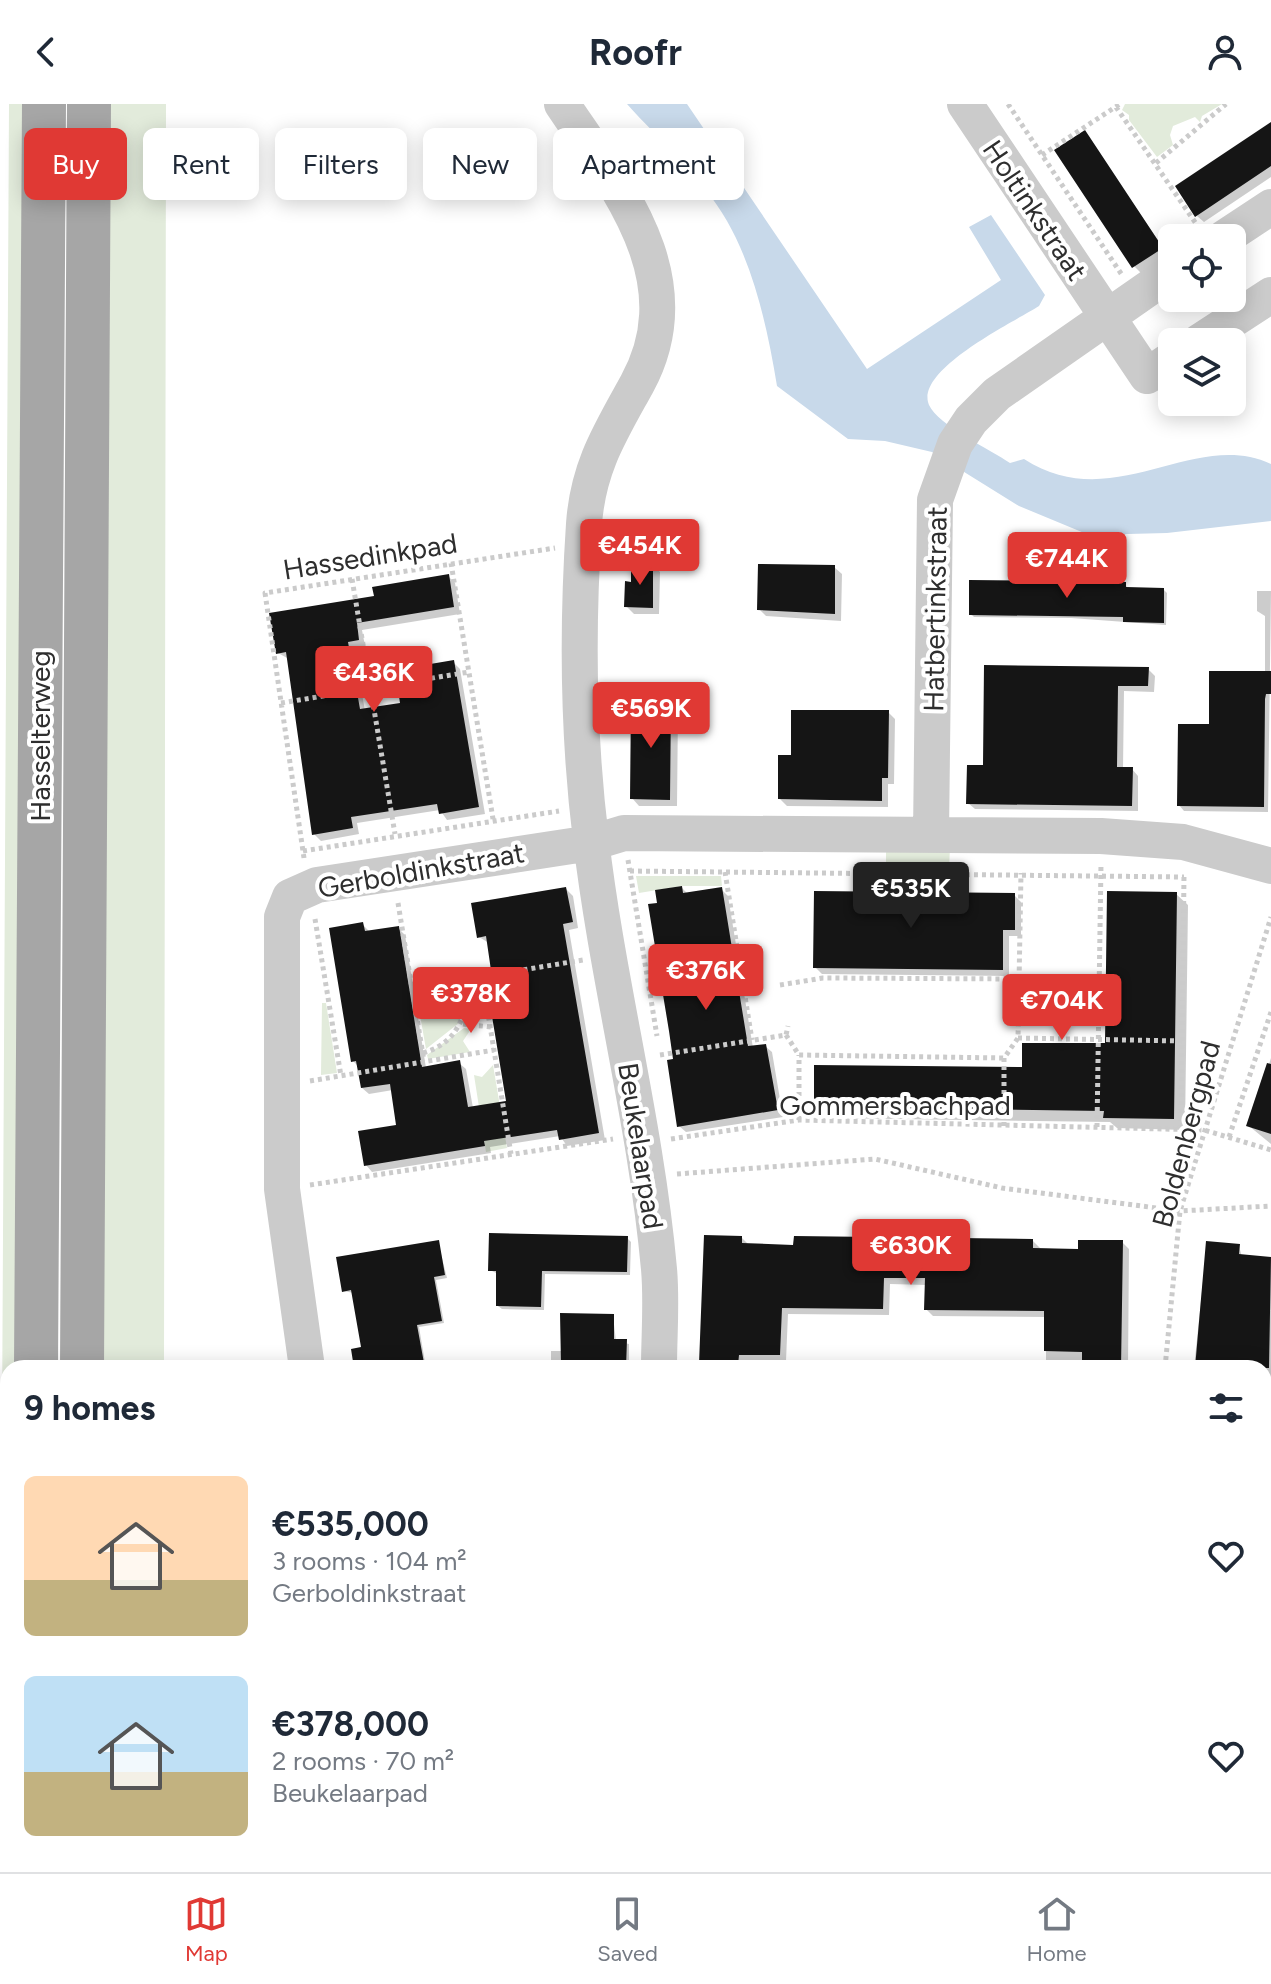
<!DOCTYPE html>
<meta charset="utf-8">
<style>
:root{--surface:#fff;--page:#f6f6f7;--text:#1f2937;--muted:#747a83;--line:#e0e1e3;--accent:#e03934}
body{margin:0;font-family:Figtree,sans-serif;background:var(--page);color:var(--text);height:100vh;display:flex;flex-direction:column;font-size:30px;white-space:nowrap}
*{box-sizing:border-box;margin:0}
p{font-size:26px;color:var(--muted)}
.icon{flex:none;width:44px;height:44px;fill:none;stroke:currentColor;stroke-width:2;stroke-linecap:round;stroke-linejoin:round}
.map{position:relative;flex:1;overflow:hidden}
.sheet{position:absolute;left:0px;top:1256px;width:1272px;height:512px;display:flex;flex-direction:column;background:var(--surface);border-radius:24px 24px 0 0;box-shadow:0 4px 20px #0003}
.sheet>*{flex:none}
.hud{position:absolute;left:24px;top:24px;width:800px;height:72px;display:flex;gap:16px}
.fabs{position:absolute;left:1158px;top:120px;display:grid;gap:16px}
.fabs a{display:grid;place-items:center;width:88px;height:88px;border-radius:12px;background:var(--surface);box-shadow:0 4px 20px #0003;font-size:40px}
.price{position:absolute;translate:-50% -68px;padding:0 18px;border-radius:8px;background:var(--accent);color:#fff;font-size:26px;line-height:52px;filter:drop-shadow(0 2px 4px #0008)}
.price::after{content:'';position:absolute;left:50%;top:48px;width:24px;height:18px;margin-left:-12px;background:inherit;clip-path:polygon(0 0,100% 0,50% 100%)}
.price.current{background:#222;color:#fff}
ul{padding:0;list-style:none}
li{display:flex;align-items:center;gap:24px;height:200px;padding:0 24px}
li span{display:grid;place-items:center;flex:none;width:224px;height:160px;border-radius:12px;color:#555}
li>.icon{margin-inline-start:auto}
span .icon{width:96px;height:96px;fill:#fffc;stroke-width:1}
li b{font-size:34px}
h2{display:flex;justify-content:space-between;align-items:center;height:96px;padding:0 24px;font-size:34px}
.tag{padding:0 28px;border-radius:12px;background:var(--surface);box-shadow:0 4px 20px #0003;font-size:28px;line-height:72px}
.tag.current{background:var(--accent);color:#fff}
header{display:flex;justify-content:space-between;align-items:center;height:104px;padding:0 24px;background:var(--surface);font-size:36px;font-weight:700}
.tab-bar{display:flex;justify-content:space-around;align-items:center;height:112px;border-top:2px solid var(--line);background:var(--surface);font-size:22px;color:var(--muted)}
.tab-bar a{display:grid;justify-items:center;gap:4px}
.tab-bar .current{color:var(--accent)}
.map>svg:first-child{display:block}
</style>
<header><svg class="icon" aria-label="back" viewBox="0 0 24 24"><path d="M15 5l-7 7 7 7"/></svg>Roofr<svg class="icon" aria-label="person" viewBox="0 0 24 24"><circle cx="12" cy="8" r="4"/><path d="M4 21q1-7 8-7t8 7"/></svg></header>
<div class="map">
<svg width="1271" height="1768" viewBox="0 0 1271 1768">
<rect width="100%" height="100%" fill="#fff"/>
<path fill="#e2ebdb" d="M 9,0 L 32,0 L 24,1264 L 8,1264 L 8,1760 L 31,1760 L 31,1768 L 1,1768 L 0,1698 Z
M 103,0 L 166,0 L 164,1264 L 95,1264 Z
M 1125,0 L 1222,0 L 1202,12 L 1200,18 L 1195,13 L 1173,22 L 1170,31 L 1173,41 L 1157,53 L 1129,16 L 1129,11 L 1122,6 Z
M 950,742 L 949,766 L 886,765 L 886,743 Z
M 636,772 L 721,772 L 722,782 L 682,782 L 639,789 Z
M 480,877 L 480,882 L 465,897 L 459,919 L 426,945 L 418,900 L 438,896 L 436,884 L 441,884 L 443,897 L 424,901 L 448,897 L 452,889 L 448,883 Z
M 322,899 L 326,899 L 337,969 L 321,971 Z
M 464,924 L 471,925 L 463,937 L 470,948 L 428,955 L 427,951 Z
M 493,961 L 507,1044 L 486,1048 L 474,971 L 482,973 Z"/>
<path fill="#c8d9ea" d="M 627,0 L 687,0 L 867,265 L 1001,176 L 969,123 L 991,111 L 1045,191 L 1039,202 C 1014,218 914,266 929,301 C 938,321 991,346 1010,359 L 1024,355 C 1114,413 1193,324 1271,360 L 1271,417 L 1167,429 L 1089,431 L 1019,402 L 932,348 L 885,337 L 848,335 L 777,282 C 768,227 755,166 727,117 C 703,74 660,37 627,0 Z
M 372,1760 L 563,1760 L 515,1768 L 376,1768 Z"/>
<path fill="#0003" d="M 1271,20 L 1271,73 L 1204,118 L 1197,112 Z
M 1085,29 L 1168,151 L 1141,169 L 1134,162 Z
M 653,461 L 660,468 L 659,510 L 634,510 L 626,502 L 633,480 Z
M 834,463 L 842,470 L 841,517 L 766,512 L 759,505 Z
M 448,472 L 455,479 L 460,510 L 362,526 L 365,542 L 354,544 L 365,607 L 402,601 L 453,558 L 460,565 L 485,710 L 447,716 L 440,706 L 357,719 L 359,730 L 321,737 L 314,730 L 289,555 L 278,549 L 376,494 Z
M 1125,480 L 1128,485 L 1164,486 L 1167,489 L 1166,521 L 1071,514 L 974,513 L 971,510 Z
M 1257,487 L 1271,487 L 1268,708 L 1184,707 L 1179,701 L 1211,622 L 1265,569 L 1265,512 L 1257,507 Z
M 986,563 L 1148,565 L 1155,572 L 1154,588 L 1124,587 L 1123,665 L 1132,665 L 1138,672 L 1138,707 L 975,705 L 968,699 L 985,663 Z
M 671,599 L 678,607 L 677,702 L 639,702 L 632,694 Z
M 888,608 L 895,615 L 894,680 L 888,680 L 888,703 L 787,702 L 780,695 L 793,653 Z
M 682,784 L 688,790 L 721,785 L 728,792 L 753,944 L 765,942 L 772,948 L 783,1013 L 686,1028 L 679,1022 L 660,801 Z
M 566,785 L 573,792 L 578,824 L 569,826 L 605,1036 L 567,1042 L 560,1032 L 490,1043 L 491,1049 L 372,1068 L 366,1061 L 399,1022 L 393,986 L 369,990 L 362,984 L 359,963 L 353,957 L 363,821 L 370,828 L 398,824 L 405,831 L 426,964 L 459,959 L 466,965 L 473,1004 L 508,999 L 489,839 L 479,833 Z
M 1176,790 L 1188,801 L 1185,1026 L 1117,1024 L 1110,1018 L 827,1014 L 816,1002 L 1024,965 L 1107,941 Z
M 1014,791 L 1021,798 L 1021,832 L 1009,832 L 1009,872 L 822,870 L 815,863 Z
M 1271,954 L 1271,1040 L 1249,1022 Z
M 627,1134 L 631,1138 L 630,1171 L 545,1170 L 544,1206 L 502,1205 L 498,1202 L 498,1170 L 490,1166 Z
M 742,1134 L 750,1142 L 1033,1137 L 1040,1144 L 1080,1147 L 1122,1138 L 1129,1145 L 1128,1264 L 1046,1264 L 1046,1213 L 933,1212 L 926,1205 L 926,1181 L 890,1180 L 889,1211 L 788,1210 L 786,1257 L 778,1257 L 778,1264 L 705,1264 L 701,1260 Z
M 438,1138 L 447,1174 L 436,1176 L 444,1219 L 419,1223 L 426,1264 L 356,1264 L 353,1246 L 364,1244 L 354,1189 L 343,1187 Z
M 1207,1139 L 1239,1142 L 1242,1153 L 1271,1156 L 1271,1270 L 1264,1337 L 1264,1264 L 1194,1264 Z
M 613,1212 L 616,1237 L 629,1240 L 629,1264 L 551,1264 L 551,1247 L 563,1247 Z
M 1264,1460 L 1271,1461 L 1271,1505 L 1264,1504 Z
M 1264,1618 L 1271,1619 L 1271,1654 L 1264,1653 Z"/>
<path fill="#151515" d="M 1271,18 L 1271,62 L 1195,113 L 1175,82 Z
M 1085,26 L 1163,144 L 1132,164 L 1054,46 Z
M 631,459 L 653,459 L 653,504 L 624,503 L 625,477 L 631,478 Z
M 758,460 L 835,461 L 835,510 L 757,506 Z
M 449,470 L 454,503 L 357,519 L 359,536 L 348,538 L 360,605 L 400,599 L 395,566 L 454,556 L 479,703 L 439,710 L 437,700 L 351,713 L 353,724 L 312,731 L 286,548 L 276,550 L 269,509 L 374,492 L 372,483 Z
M 969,476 L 1126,478 L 1126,483 L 1164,484 L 1164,519 L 1123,518 L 1123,513 L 969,511 Z
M 984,561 L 1149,563 L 1148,582 L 1118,582 L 1117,663 L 1133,663 L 1132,702 L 966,700 L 967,661 L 983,661 Z
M 1209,567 L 1271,567 L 1271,590 L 1266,590 L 1265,595 L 1264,703 L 1177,702 L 1178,620 L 1209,620 Z
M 631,597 L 671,597 L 670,696 L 630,695 Z
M 791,606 L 889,606 L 888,674 L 882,674 L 882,697 L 778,695 L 778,651 L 791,651 Z
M 682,782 L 683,789 L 722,783 L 748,942 L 766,940 L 778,1006 L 677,1023 L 667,956 L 673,955 L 669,927 L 648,800 L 657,799 L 655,786 Z
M 566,783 L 573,818 L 563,820 L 599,1029 L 559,1036 L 557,1026 L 484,1037 L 485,1042 L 364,1062 L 358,1027 L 396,1021 L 390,980 L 361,984 L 356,957 L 351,958 L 329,824 L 363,818 L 365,827 L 399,822 L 422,963 L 460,956 L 468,1003 L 506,997 L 488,888 L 494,887 L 486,832 L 477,834 L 471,799 Z
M 814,787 L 1015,789 L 1015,826 L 1003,826 L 1003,866 L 813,864 Z
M 1107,787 L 1177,788 L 1174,1015 L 1103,1014 L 1104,1007 L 814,1003 L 814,961 L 1022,963 L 1022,939 L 1105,939 Z
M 1267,959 L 1271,960 L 1271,1030 L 1246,1022 Z
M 489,1129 L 628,1132 L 627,1168 L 542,1167 L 541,1203 L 496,1202 L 496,1167 L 488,1167 Z
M 704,1131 L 742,1132 L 742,1139 L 793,1141 L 794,1132 L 1033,1135 L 1033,1144 L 1078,1145 L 1078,1136 L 1123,1136 L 1121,1264 L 1082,1264 L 1082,1248 L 1044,1247 L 1044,1207 L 924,1206 L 925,1174 L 884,1174 L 883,1205 L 782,1204 L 780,1251 L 739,1251 L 738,1261 L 699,1260 Z
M 439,1136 L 445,1171 L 434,1173 L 442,1217 L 417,1221 L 424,1259 L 354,1264 L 351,1245 L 361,1243 L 351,1186 L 342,1188 L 336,1153 Z
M 1206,1137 L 1240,1140 L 1239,1150 L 1271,1153 L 1269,1264 L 1195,1264 Z
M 560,1209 L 614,1210 L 614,1235 L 627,1235 L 626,1264 L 561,1260 Z"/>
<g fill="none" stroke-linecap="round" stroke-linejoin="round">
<path stroke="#cbcbcb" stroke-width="5" stroke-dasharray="4 4" stroke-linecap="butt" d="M 1008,0 L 1122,171
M 1116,3 L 1199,124
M 1042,51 L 1120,0
M 1156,59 L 1226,0
M 1183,134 L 1197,125
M 451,459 L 493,715
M 352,475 L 395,730
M 281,599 L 469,568
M 303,747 L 559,707
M 304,754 L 265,489 L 555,444
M 628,756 L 657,932
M 630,767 L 1184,773
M 725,768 L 752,936
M 398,799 L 424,957
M 315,815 L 341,972
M 482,873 L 511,1050
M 780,881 L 823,874 L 1019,875
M 413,884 L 583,856
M 463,920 L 491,923
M 786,931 L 799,951 L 1004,954
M 1018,934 L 1182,937
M 423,949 C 470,935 457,898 484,885
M 660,951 L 786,931 L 788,922
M 310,977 L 494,946
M 799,1016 L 799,951
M 1004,1022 L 1004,954 L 1018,934 L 1021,769
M 1097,1023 L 1101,760
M 1181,1025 L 1184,771
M 1229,1033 L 1271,908
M 671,1035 L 799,1016 L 1204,1026 L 1271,1046
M 677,1070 L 875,1055 L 1002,1084 L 1180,1107 L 1271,1102
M 310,1081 L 613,1035
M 1165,1264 L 1180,1107 L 1271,813
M 1108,1768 L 1109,1760"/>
<path stroke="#cbcbcb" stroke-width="36" d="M 562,0 C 619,85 694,176 637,280 C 610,329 588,363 584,420 C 577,525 578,632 591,736 C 608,880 646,1020 659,1165 C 662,1198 659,1231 659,1264
M 965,0 L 1147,272 L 1172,255
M 1224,134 L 1271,103
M 1199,238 L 1271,191
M 931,730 L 935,396 L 955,340 L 971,316 L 997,290 L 1172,168
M 307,1264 L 282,1085 L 282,813 L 290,793 L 317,781 L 591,739 L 624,729 L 1101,732 L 1183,738 L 1271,762
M 1264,1422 L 1271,1423
M 760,1760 L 761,1768"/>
<path stroke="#a6a6a6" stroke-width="44" d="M 36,1264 L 44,0
M 82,1264 L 89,0
M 45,1760 L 45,1768
M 93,1760 L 94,1768"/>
</g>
<g text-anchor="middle" stroke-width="8" stroke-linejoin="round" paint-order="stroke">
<g font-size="28" fill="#2e2e2e" stroke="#fff">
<text transform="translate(1035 106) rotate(56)" y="10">Holtinkstraat</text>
<text transform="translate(370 452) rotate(-9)" y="10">Hassedinkpad</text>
<text transform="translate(935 505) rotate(-89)" y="10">Hatbertinkstraat</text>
<text transform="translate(40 632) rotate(-90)" y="10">Hasselterweg</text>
<text transform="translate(421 766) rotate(-10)" y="10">Gerboldinkstraat</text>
<text x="895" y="1011">Gommersbachpad</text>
<text transform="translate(1186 1030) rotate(-75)" y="10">Boldenbergpad</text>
<text transform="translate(641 1042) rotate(81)" y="10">Beukelaarpad</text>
</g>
</g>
</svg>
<div class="fabs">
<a><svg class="icon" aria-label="locate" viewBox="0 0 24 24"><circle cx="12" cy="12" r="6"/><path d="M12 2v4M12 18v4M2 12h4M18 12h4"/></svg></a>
<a><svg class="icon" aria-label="layers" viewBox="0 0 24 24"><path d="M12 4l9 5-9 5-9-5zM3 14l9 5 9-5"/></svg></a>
</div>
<b class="price" style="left:640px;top:483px">€454K</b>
<b class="price" style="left:1067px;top:496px">€744K</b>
<b class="price" style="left:374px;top:610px">€436K</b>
<b class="price" style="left:651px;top:646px">€569K</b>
<b class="price current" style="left:911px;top:826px">€535K</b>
<b class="price" style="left:706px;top:908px">€376K</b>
<b class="price" style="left:471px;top:931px">€378K</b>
<b class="price" style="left:1062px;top:938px">€704K</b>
<b class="price" style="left:911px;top:1183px">€630K</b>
<div class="hud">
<a class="tag current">Buy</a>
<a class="tag">Rent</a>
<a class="tag">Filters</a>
<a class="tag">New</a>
<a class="tag">Apartment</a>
</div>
<section class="sheet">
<h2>9 homes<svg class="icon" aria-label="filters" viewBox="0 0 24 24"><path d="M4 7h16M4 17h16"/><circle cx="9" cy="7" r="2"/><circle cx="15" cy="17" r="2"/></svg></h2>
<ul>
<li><span style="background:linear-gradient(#ffd9b3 65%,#c2b280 0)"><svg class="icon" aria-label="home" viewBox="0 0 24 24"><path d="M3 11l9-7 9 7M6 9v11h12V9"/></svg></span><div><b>€535,000</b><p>3 rooms · 104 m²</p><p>Gerboldinkstraat</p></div><svg class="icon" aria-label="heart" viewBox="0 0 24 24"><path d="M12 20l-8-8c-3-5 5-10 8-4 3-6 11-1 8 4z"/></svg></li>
<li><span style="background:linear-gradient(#bfe0f5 60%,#c2b280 0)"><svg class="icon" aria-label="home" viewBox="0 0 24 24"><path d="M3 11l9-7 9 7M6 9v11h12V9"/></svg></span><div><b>€378,000</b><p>2 rooms · 70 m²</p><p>Beukelaarpad</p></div><svg class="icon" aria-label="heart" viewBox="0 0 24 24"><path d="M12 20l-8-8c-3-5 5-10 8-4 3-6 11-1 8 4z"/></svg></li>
</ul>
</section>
</div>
<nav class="tab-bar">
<a class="current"><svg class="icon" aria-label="map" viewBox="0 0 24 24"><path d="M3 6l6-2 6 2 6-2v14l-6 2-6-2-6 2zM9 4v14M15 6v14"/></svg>Map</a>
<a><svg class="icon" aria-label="saved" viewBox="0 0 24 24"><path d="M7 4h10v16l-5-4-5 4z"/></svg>Saved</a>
<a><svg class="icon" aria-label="home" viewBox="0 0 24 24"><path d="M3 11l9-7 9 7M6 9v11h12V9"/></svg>Home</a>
</nav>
